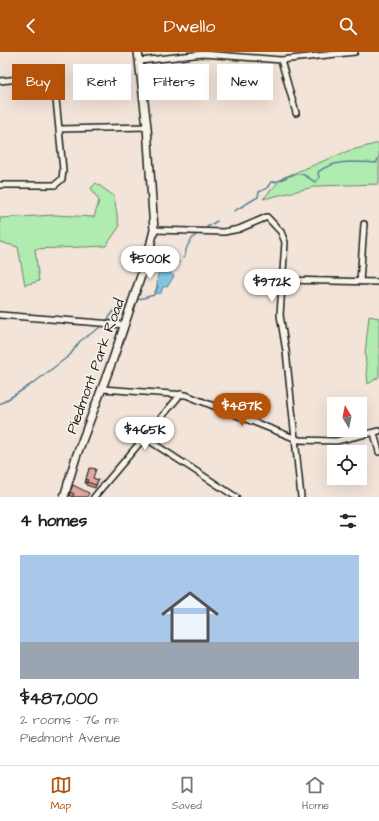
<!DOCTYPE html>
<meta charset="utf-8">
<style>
:root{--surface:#fff;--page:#f2f2f2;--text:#222;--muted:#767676;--line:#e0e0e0;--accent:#b45309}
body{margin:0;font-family:"Architects Daughter",sans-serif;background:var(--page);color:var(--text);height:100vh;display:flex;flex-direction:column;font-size:15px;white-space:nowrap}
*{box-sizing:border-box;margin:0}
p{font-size:13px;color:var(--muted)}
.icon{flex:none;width:22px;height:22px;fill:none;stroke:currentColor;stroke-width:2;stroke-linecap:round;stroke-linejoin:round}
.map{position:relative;height:445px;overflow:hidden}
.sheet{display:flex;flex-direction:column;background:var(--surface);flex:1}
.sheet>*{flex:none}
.top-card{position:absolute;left:12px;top:12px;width:355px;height:36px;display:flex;gap:8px}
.needle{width:26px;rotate:350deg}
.fabs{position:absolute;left:327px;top:345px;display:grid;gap:8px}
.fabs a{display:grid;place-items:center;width:40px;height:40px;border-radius:0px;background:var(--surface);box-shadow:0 4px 16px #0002;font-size:20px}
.price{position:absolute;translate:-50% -34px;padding:0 9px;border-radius:14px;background:#fff;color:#222;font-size:13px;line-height:26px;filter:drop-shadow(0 1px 2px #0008)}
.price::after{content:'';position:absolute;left:50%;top:24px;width:12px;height:9px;margin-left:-6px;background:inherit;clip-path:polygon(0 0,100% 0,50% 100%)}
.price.selected{background:var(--accent);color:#fff}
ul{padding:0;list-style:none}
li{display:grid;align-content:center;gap:8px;height:212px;padding:0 20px}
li+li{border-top:1px solid var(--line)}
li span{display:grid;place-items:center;height:124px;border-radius:0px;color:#555}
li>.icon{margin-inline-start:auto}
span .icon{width:72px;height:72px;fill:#fffc;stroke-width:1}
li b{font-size:17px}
h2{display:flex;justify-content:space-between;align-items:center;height:48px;padding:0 20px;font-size:17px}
.chip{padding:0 14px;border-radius:0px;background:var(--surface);box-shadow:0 4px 16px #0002;font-size:14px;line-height:36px}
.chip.selected{background:var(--accent);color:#fff}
header{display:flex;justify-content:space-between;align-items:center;height:52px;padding:0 20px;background:var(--accent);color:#fff;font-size:18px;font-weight:600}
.tabs{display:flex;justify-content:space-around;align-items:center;height:56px;border-top:1px solid var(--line);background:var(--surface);font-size:11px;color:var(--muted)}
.tabs a{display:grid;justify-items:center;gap:2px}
.tabs .selected{color:var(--accent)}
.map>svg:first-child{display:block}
</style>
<header><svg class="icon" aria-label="back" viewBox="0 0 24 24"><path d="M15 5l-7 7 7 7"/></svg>Dwello<svg class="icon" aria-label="search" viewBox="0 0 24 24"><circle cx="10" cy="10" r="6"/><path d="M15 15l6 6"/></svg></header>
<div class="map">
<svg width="379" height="445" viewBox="0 0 379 445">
<rect width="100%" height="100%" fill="#f3e4d9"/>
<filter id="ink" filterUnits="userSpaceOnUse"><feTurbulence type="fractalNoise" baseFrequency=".025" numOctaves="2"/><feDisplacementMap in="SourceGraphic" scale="8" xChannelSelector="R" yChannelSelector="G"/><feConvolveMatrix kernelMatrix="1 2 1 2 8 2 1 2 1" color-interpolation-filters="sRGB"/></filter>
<g filter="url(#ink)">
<path fill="#b0ebb0" stroke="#668466" d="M 379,91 L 379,132 L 318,134 L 263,147 L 282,126 L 348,99 Z
M 96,131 L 114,144 L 119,175 L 106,194 L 35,197 L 39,229 L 25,233 L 18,195 L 0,190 L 0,166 L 55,163 L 94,165 L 99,149 L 91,136 Z
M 369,264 L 379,266 L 379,325 L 368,332 L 365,302 Z"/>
<path fill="#81c5e2" stroke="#598193" d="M 165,217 L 174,224 L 168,234 L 163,235 L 161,241 L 157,242 L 155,240 C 159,232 155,226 160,218 Z"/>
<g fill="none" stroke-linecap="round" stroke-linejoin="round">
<path stroke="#598193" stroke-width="1.5" d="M 234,159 L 258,145 L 259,140 L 267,136 L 271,130 C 282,131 289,120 301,122 C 306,123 311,128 315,130 L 319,126 L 318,120 C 335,107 356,110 376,111 L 379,105
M 207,175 L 217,169
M 183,206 L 185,204 C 185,195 191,187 198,181
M 166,220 L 179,210
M 136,248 L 154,243 L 158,234
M 107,268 L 118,254 L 126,249
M 0,352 L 35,330 L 70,303 L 80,289 L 102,274"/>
<g stroke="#1c1c1c" stroke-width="8">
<path id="street" d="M 281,8 L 296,61
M 140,9 L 203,2 L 281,8 L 355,0
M 0,29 L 50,24 L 54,27 L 63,118 L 62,127 L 55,133 L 0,133
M 59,77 L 147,75
M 154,178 L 224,180 L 239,177 L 267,165 L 281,180 L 285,190 L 280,263 L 286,299 L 301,445
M 282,228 L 379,230
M 360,230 L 364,172
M 0,263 L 125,273
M 102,337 L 186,343 L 299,388 L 336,389 L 379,379
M 374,381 L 379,400
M 145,386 L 236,445
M 94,445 L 181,342"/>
</g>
<g stroke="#1c1c1c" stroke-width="10">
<path id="secondary" d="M 64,445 L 76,405 L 113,307 L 148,203 L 154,178 L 147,75 L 138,0"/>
</g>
<use href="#street" stroke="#f7f3e8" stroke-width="5"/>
<use href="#secondary" stroke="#f7f3e8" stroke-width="7"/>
</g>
<path fill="#c29089" stroke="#1c1c1c" d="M 89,417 L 93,426 L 98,428 L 95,436 L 86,433 L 87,431 L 85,431 Z
M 70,440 L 87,445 L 72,445 L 69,443 Z"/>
<path fill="#e1a79f" stroke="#1c1c1c" d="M 91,416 L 96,417 L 93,426 L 98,428 L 96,433 L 87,430 L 88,428 L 86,427 L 89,417 Z
M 73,433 L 89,441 L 87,445 L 72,445 L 74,442 L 70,440 Z"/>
</g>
<g text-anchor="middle" stroke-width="3.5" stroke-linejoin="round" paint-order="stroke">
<g font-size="15" fill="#1c1c1c" stroke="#f7f3e8">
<text transform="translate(95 314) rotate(-70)" y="5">Piedmont Park Road</text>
</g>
</g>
</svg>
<div class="fabs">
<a><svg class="needle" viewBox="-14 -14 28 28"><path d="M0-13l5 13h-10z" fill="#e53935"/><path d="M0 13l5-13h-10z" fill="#767676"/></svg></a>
<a><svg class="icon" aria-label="locate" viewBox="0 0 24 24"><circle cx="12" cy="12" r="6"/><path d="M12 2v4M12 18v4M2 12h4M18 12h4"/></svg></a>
</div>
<b class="price" style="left:150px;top:228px">$500K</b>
<b class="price" style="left:272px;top:251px">$972K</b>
<b class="price selected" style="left:242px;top:375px">$487K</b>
<b class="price" style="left:145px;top:399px">$465K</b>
<div class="top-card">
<a class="chip selected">Buy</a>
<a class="chip">Rent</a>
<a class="chip">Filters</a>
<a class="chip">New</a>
</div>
</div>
<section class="sheet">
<h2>4 homes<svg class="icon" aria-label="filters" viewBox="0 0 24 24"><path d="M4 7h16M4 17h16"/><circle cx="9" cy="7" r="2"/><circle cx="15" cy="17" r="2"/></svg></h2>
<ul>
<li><span style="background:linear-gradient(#a9c7e8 70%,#9aa5b1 0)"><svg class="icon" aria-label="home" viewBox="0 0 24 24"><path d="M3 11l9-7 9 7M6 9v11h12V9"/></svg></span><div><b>$487,000</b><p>2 rooms · 76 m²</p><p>Piedmont Avenue</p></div></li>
</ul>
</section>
<nav class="tabs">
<a class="selected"><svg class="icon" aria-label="map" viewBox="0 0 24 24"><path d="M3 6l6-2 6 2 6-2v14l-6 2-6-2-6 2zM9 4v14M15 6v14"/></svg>Map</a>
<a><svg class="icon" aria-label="saved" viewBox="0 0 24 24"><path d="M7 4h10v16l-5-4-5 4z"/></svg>Saved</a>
<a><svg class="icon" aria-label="home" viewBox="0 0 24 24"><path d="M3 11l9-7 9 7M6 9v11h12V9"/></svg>Home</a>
</nav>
